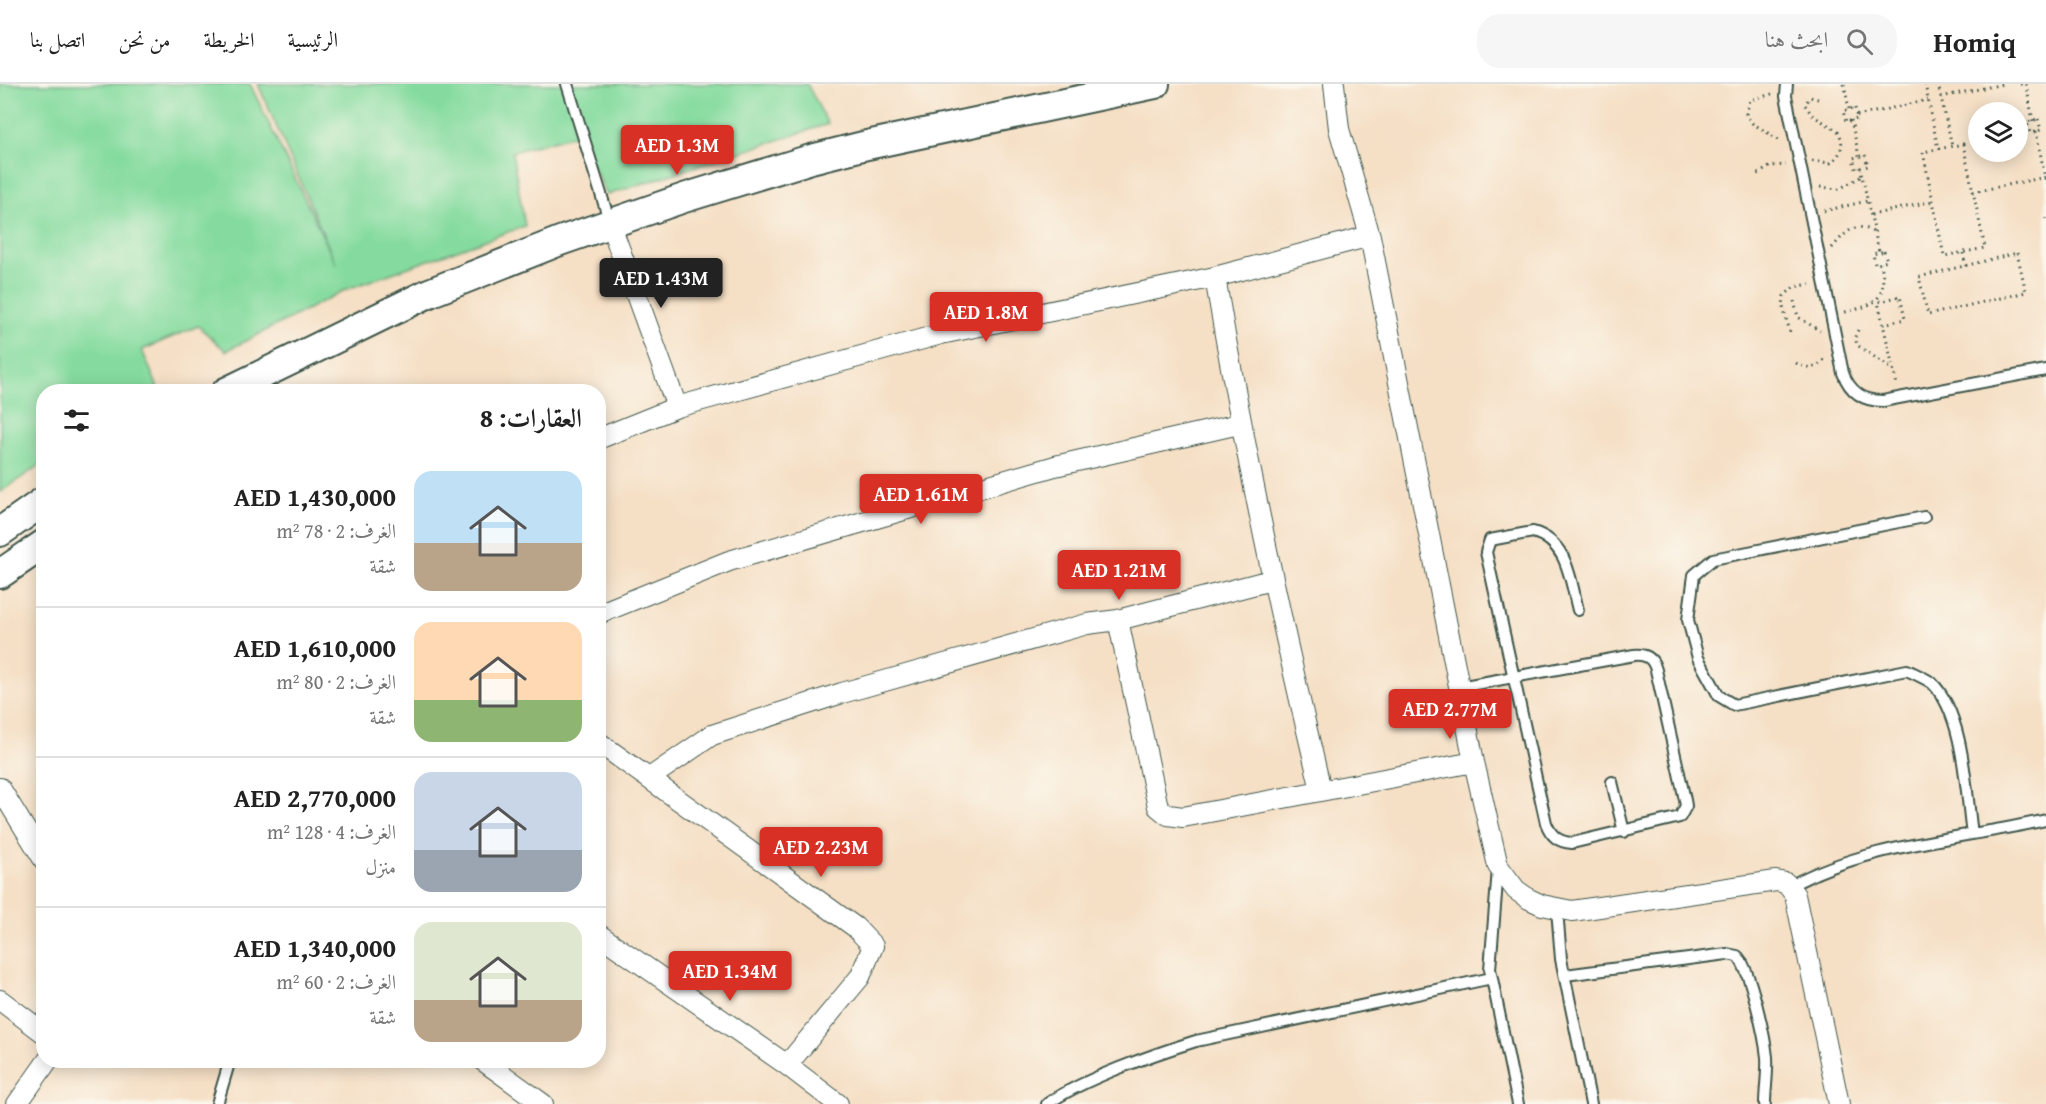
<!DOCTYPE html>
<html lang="ar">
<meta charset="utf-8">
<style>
:root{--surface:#fff;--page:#f6f6f6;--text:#222;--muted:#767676;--line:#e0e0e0;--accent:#d93025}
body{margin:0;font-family:"Gentium Book Plus",Amiri,serif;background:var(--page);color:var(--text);direction:rtl;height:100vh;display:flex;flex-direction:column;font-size:22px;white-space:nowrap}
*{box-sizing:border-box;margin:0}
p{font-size:20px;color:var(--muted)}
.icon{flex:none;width:33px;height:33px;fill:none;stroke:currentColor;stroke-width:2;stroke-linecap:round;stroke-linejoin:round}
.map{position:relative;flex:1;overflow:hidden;direction:ltr}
.side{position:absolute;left:36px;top:300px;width:570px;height:684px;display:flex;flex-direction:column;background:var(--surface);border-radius:24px;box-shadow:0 3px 15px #0003;direction:rtl}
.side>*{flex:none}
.controls{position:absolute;left:1968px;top:18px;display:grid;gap:12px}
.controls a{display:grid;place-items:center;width:60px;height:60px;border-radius:50%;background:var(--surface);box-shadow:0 3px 15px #0003;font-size:30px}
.price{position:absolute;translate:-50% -51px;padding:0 14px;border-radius:6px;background:var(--accent);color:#fff;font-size:20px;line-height:39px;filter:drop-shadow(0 2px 3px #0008)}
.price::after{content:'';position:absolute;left:50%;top:36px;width:18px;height:14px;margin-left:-9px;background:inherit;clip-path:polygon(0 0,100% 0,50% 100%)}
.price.current{background:#222;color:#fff}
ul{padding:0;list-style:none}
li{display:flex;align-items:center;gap:18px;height:150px;padding:0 24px}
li+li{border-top:2px solid var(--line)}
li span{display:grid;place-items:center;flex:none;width:168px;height:120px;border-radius:18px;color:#555}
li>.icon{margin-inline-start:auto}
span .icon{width:72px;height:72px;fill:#fffc;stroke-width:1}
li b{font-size:26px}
h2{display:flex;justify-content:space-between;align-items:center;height:72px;padding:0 24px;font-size:26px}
header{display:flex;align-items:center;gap:36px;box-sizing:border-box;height:84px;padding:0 30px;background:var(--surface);border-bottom:2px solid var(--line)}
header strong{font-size:28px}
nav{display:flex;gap:33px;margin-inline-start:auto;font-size:21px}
.search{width:420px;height:54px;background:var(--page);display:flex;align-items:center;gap:15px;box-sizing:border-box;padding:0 21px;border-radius:24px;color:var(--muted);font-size:22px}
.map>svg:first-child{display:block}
</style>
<header>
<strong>Homiq</strong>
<div class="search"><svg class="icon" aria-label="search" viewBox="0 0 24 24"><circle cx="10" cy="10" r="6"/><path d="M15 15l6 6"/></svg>ابحث هنا</div>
<nav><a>الرئيسية</a><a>الخريطة</a><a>من نحن</a><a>اتصل بنا</a></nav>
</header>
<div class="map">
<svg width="2046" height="1020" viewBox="0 0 2046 1020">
<rect width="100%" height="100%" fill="#fbf7ec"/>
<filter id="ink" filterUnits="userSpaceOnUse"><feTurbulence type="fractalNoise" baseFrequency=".0167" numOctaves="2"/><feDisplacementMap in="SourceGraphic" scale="12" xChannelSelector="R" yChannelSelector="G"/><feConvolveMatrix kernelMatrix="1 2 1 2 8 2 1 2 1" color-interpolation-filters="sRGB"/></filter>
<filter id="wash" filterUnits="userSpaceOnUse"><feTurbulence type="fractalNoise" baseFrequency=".008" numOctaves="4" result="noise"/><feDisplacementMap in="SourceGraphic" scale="24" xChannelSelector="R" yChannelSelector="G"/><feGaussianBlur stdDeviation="1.35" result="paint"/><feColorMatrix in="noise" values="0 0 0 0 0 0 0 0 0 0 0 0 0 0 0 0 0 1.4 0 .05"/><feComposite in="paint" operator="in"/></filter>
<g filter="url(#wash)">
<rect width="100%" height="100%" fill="#f5dfc5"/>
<path fill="#85db9f" stroke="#528c6a" stroke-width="1.5" d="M 0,0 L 250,0 L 336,180 L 258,0 L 807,0 L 828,40 L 607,111 L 578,50 L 512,68 L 525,142 L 347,205 L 226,267 L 198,242 L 142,266 L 158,304 L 152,307 L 44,308 L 43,379 L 0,408 Z"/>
</g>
<g filter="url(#ink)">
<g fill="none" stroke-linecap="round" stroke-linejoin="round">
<g stroke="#3f554a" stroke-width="14">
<path id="lane" d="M 567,0 L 610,139
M 1787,0 L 1786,12 L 1843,289 C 1850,308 1863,317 1883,317 L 2046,286
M 1924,433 L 1713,475 L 1694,491 L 1688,536 L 1698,574 L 1719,612 L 1734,621 L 1907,586 C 1915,590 1925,594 1932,599 C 1964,630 1966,708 1972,750
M 1459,603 L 1634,571 C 1646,570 1653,574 1656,586 L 1685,716 L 1686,722 L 1680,733 L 1572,759 C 1558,758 1551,752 1546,739 L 1486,468 L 1490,456 L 1533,448 C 1568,458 1570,495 1578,526
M 1612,698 L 1624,748
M 1498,785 L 1490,885 L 1518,1020
M 1790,802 C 1865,760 1963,755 2046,736
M 1557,825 L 1561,875 L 1591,1020
M 1565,891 L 1727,870 L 1737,872 C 1750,882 1765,955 1767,973 C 1768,989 1765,1005 1765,1020
M 217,1020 L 230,976
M 1047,1020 C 1083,995 1154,970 1196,957 L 1492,894"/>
</g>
<g stroke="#3f554a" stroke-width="22">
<path id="street" d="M 1334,0 L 1339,45 L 1370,152 L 1474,678 L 1498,782 L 1516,806 L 1529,815 L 1542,821 L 1572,827 L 1776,797 L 1786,799 L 1795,811 L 1839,1020
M 610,139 L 677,323
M 1215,193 C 1244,365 1280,535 1321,706
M 598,355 L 677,323 L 941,250 L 1215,193 L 1370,152
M 598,530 L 729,477 L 1055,382 L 1239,340
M 1118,536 L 1271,496
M 598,658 L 855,843 L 873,862 L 860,893 L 787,981
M 651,693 L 712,651 L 842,609 L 1087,540 L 1118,536 L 1158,723 L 1168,731 L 1183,733 L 1474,678
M 0,704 L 44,776
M 598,850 L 787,981 L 838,1020
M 0,916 L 44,949
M 482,976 L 543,1020
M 17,1020 L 48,976"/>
</g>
<g stroke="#3f554a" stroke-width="32">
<path id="secondary" d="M 226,308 L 429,209 L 560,157 L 684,114 L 811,75 L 867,61 L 1155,0
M 0,448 L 44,417
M 0,490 L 44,460"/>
</g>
<path stroke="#3f554a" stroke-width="3" stroke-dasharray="1.5 4.5" stroke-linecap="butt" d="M 1844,0 L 1849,25
M 1925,0 L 1938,65
M 1938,0 L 1952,62
M 2020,0 L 2026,0
M 2026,0 L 2033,37
M 1772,10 L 1750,16 L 1746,30 L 1752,39 L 1782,58
M 1941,13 L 2003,0
M 1855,24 L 1857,35 L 1846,38 L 1843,27 Z
M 1857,32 L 1928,16
M 2038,35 L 2041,46 L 2030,49 L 2027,38 Z
M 1851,36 L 1859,72
M 2036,47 L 2046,99
M 1963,60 L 1985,164 L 1944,172 L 1923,68 Z
M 1865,71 L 1868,82 L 1856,85 L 1853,74 Z
M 1812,77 L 1830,79 C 1842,71 1845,60 1838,47 L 1812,31 L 1805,21 L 1810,13 L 1818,15
M 1860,83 L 1879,168
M 1758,90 L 1771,82 L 1786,81
M 1820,103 L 1839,105 L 1862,92
M 1973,108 L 2046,93
M 1824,127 L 1867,117
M 1871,131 L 1933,117
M 2046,134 L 2046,135
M 1832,164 C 1844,150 1855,136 1873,148
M 1884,167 L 1887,177 L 1875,181 L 1873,170 Z
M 1963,169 L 1966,182
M 2017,169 L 2026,208 L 1928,231 L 1919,193 Z
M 1794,217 L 1798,233 L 1820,247
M 1845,228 C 1879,221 1887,213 1881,179
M 1883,240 L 1905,235 L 1900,212 L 1878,218 L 1897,301
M 1858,246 L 1855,253 L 1857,261 L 1892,285
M 1790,248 L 1783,223 L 1784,212 L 1794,203 L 1810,200
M 1796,279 C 1808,286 1818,285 1826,273"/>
<use href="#lane" stroke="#fff" stroke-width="10"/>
<use href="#street" stroke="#fff" stroke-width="20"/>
<use href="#secondary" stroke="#fff" stroke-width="28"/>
</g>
</g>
</svg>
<div class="controls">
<a><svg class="icon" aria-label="layers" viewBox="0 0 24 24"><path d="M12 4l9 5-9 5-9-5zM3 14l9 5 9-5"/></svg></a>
</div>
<b class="price" style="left:677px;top:92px">AED 1.3M</b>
<b class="price current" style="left:661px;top:225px">AED 1.43M</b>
<b class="price" style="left:986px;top:259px">AED 1.8M</b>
<b class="price" style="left:921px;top:441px">AED 1.61M</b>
<b class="price" style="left:1119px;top:517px">AED 1.21M</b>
<b class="price" style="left:1450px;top:656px">AED 2.77M</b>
<b class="price" style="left:821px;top:794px">AED 2.23M</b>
<b class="price" style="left:730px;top:918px">AED 1.34M</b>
<section class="side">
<h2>العقارات: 8<svg class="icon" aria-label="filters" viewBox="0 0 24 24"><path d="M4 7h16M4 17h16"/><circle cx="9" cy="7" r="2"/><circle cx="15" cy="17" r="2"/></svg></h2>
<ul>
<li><span style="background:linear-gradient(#bfe0f5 60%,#b9a48a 0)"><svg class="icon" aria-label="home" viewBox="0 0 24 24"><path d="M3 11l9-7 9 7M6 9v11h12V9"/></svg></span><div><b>AED 1,430,000</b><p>الغرف: 2 · 78 m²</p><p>شقة</p></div></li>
<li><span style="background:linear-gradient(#ffd9b3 65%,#8fb573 0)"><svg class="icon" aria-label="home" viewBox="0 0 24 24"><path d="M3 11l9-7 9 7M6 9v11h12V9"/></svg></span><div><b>AED 1,610,000</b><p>الغرف: 2 · 80 m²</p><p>شقة</p></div></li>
<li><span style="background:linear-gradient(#c9d6e8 65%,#9aa5b1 0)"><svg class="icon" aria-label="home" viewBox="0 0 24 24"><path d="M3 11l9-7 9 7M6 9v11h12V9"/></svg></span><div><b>AED 2,770,000</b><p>الغرف: 4 · 128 m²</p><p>منزل</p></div></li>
<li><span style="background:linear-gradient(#dfe7d0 65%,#b9a48a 0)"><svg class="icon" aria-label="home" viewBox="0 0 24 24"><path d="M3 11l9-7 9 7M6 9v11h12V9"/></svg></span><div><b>AED 1,340,000</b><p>الغرف: 2 · 60 m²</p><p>شقة</p></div></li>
</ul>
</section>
</div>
